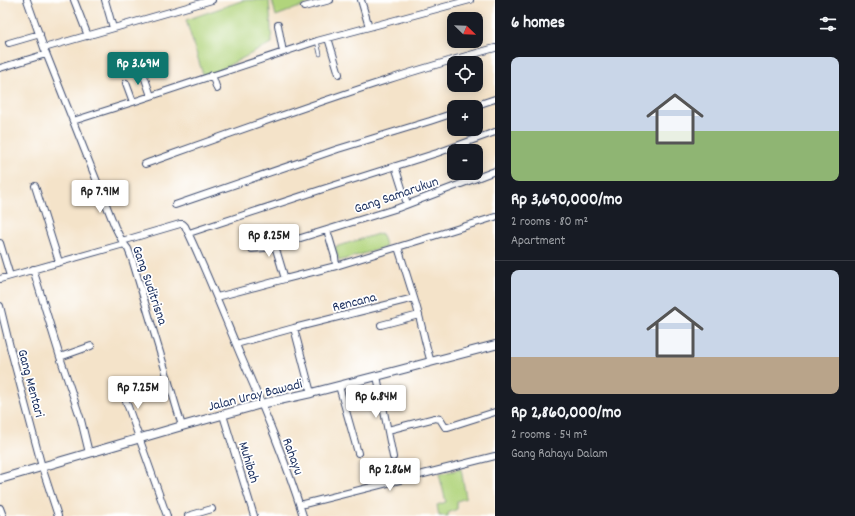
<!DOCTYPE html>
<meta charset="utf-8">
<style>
:root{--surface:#171b24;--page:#242831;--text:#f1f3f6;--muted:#9ea1a6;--line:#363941;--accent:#0f766e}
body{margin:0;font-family:Dekko,sans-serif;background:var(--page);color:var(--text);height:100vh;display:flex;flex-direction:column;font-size:15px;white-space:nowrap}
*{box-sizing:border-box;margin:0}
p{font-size:13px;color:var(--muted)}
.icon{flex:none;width:22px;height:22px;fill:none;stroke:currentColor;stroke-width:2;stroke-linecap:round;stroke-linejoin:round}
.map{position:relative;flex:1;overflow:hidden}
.details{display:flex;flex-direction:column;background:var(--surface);width:360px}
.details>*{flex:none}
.needle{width:26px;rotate:113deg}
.buttons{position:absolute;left:447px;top:12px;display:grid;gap:8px}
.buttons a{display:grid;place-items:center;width:36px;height:36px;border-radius:8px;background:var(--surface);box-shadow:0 2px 10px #0003;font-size:20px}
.price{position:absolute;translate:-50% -34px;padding:0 9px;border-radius:4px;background:#fff;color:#222;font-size:13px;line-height:26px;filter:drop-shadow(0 1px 2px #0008)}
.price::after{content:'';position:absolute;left:50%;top:24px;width:12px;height:9px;margin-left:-6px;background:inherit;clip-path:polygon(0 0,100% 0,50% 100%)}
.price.current{background:var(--accent);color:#fff}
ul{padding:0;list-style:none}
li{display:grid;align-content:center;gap:8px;height:212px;padding:0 16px}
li+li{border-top:1px solid var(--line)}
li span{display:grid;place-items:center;height:124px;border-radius:8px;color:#555}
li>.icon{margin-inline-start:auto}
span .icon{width:72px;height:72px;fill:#fffc;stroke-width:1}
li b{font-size:17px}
h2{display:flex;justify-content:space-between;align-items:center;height:48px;padding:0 16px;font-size:17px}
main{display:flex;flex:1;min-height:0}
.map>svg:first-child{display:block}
</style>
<main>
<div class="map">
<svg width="495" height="516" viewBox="0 0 495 516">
<rect width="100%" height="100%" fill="#fff"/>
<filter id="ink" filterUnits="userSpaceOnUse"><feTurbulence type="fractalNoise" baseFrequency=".025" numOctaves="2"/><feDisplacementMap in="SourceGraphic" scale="8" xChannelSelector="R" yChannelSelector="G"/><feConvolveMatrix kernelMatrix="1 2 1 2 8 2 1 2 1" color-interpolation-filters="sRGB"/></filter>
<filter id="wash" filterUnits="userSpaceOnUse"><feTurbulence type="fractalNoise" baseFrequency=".012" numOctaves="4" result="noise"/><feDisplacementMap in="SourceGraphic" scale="16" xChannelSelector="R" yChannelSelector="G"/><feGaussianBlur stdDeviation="0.9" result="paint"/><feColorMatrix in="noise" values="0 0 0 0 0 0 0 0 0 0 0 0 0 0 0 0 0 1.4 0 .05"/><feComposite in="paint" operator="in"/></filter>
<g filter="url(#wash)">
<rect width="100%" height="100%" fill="#f4e3c9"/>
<path fill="#b1d47c" stroke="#66826d" d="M 244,0 L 269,0 L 272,43 L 204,78 L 186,20 Z
M 272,0 L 318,0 L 276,16 Z
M 381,233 L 386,247 L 339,261 L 335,247 Z
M 461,469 L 466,498 L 457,501 L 457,509 L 448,513 L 448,516 L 439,516 L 437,505 L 446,502 L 439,474 Z"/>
</g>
<g filter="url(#ink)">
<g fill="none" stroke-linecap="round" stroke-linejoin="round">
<g stroke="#3c4a6e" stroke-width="4.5">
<path id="service" d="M 317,41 L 320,54"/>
</g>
<g stroke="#3c4a6e" stroke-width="8">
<path id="minor" d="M 27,0 L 44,48 L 115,227 L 122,241 L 128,249 L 132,259 L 182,426
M 74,0 L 88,36
M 105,0 L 113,28
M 361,0 L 369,27
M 304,7 L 330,0
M 278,25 L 283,52
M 328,38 L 339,74
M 9,43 L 40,34
M 44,48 L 212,0
M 0,68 L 46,54
M 142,70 L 151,96
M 212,75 L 217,89
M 126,83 L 133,102
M 471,107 L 495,99
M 73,121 L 133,102 L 317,41 L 470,0
M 145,164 C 226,135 306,106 387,80 C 423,68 459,58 495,48
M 395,166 L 407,204
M 35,186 L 59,262
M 175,205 L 338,149 L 430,121 L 454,113
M 189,233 L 323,189 L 437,153 L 495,132
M 122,241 L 180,224 L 183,224 L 185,226 C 205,268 222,311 240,354 C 263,407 286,461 303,516
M 0,243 L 10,276
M 252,249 L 276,247
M 336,266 L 398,247
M 33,269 L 60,357 L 91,346
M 0,279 L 124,244
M 285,279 L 336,266 L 335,257 L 327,230
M 217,297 L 285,279 L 276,249 L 276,246 L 278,245 L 398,208 L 495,171
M 414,298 L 398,247 L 495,217
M 0,306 L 11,351 L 42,467 L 58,516
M 381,325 L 419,315
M 294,328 L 311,393
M 236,344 L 294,328 L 414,298 C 421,319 424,341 431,362
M 60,357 L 81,420 L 89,453
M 377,376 L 393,457
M 339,386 L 358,453
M 121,387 L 167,516
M 223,415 L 254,516
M 388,430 L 435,418 L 440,419 L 445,427 L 448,427 L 495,412
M 300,505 L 495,456
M 0,508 L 3,516
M 188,516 L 212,509"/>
</g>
<g stroke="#3c4a6e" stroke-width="10">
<path id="tertiary" d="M 0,479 L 182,426 L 261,404 L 311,393 L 377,376 L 495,345"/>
</g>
<use href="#service" stroke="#fff" stroke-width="3"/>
<use href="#minor" stroke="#fff" stroke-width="6"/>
<use href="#tertiary" stroke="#fff" stroke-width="8"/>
</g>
</g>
<g text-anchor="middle" stroke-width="3.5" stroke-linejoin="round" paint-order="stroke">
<g font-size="14" fill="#1b2f5e" stroke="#fff">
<text transform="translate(396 194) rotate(-19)" y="5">Gang Samarukun</text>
<text transform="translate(151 285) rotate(71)" y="5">Gang Suditrisna</text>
<text transform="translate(354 301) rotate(-14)" y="5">Rencana</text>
<text transform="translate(32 383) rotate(75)" y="5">Gang Mentari</text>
<text transform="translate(255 394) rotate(-14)" y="5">Jalan Uray Bawadi</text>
<text transform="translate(294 456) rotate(70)" y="5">Rahayu</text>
<text transform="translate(250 462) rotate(73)" y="5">Muhibah</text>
</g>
</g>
</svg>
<div class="buttons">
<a><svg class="needle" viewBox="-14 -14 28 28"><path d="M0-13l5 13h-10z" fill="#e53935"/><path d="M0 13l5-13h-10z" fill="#9ea1a6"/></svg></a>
<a><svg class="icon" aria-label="locate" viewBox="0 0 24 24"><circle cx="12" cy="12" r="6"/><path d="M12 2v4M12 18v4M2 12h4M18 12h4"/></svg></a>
<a>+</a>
<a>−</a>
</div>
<b class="price current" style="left:138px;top:86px">Rp 3.69M</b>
<b class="price" style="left:100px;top:214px">Rp 7.91M</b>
<b class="price" style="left:269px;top:258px">Rp 8.25M</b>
<b class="price" style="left:138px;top:410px">Rp 7.25M</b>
<b class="price" style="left:376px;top:419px">Rp 6.84M</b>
<b class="price" style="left:390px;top:492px">Rp 2.86M</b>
</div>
<section class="details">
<h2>6 homes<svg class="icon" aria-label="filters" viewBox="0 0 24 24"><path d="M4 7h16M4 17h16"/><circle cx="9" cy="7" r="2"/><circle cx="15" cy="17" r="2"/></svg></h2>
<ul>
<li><span style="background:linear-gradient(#c9d6e8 60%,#8fb573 0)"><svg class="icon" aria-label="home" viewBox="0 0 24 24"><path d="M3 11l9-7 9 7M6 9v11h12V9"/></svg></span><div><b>Rp 3,690,000/mo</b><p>2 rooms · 80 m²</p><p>Apartment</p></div></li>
<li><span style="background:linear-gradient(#c9d6e8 70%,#b9a48a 0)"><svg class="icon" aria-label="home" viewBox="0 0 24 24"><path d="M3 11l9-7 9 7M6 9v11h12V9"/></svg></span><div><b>Rp 2,860,000/mo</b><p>2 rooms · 54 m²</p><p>Gang Rahayu Dalam</p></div></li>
</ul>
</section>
</main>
